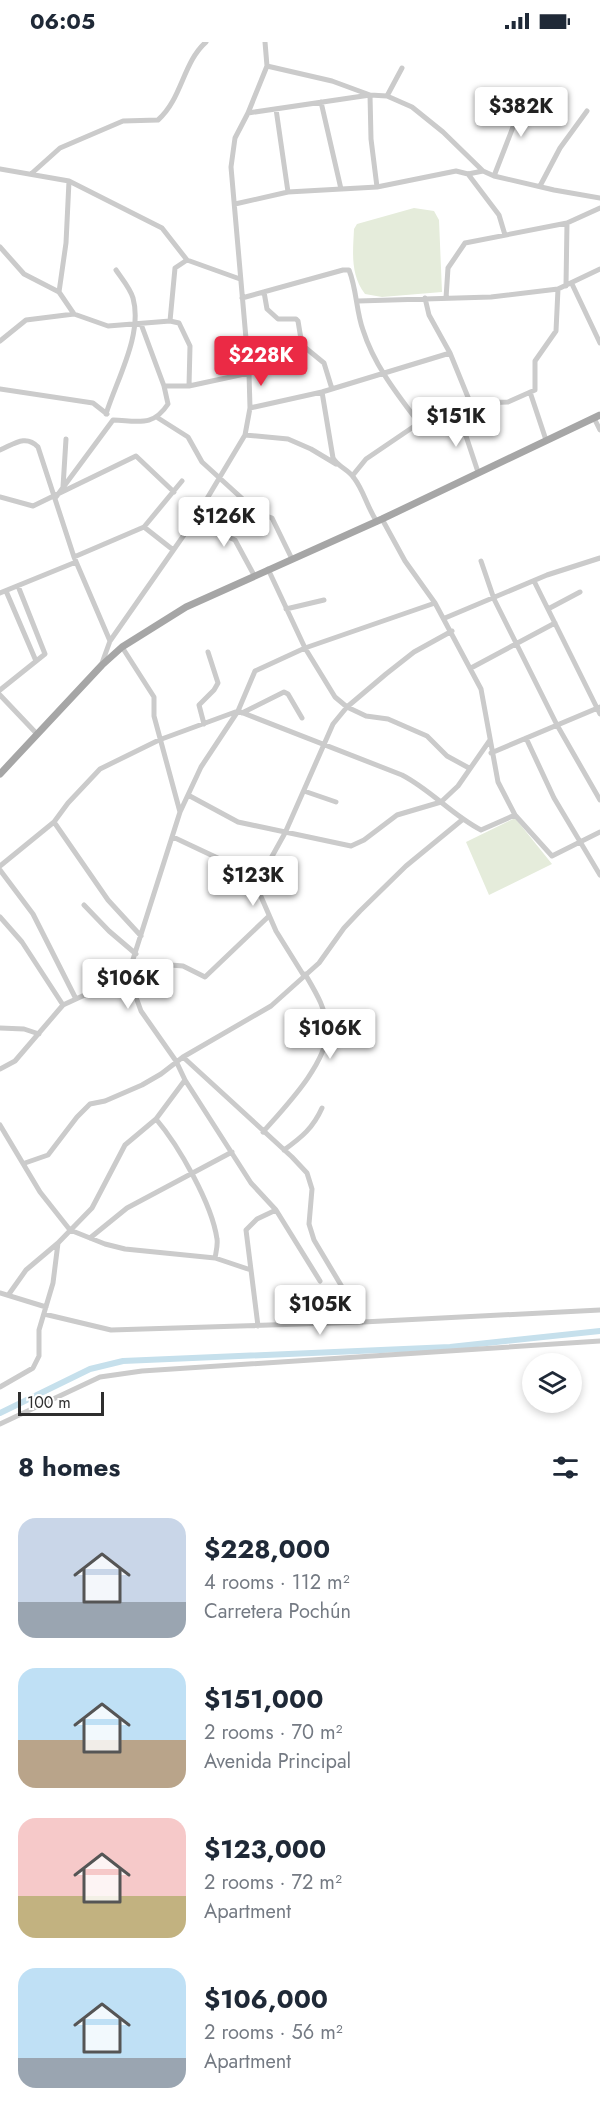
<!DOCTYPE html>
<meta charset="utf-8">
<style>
:root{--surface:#fff;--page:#f6f6f7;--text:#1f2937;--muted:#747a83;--accent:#eb2a45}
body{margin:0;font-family:Jost,sans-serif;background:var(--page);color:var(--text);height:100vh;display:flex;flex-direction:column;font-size:22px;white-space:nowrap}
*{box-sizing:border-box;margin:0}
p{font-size:20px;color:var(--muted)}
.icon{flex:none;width:33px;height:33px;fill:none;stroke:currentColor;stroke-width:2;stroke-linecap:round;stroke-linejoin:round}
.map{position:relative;height:1389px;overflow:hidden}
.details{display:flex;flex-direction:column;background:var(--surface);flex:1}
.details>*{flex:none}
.fabs{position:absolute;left:522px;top:1311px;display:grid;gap:12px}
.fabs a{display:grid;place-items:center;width:60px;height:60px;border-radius:50%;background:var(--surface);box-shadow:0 3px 9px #0003;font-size:30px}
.scale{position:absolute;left:18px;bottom:15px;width:86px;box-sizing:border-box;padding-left:6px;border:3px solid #2e2e2e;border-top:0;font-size:16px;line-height:21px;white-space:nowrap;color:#2e2e2e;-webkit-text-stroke:4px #fff;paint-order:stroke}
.price{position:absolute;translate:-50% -51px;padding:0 14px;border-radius:6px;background:#fff;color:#222;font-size:20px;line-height:39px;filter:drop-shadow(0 2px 3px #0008)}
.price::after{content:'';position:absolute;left:50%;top:36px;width:18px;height:14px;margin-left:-9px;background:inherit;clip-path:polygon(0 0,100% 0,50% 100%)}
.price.active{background:var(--accent);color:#fff}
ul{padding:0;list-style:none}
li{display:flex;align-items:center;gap:18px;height:150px;padding:0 18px}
li span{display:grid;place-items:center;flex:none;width:168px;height:120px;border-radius:18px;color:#555}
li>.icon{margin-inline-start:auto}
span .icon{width:72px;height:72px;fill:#fffc;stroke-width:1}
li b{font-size:26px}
h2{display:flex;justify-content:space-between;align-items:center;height:72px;padding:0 18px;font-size:26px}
.status{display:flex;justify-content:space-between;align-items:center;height:42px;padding:0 30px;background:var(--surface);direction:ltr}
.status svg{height:16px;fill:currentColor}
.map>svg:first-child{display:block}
</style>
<div class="status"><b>06:05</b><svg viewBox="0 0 49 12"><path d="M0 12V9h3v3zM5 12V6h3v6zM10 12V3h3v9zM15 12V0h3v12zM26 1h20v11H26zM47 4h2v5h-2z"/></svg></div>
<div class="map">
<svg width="600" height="1389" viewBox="0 0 600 1389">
<rect width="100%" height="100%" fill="#fff"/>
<path fill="#e5ecdb" d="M 414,166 L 434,169 L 439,178 L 442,250 L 382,255 L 365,252 C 350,232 353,210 354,187 L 357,182 Z
M 515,776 L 552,822 L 489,853 L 466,800 Z"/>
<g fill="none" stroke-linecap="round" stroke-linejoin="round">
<path stroke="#c6e0ec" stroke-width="6" d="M 0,1371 L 90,1327 L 123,1319 L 450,1305 L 600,1289"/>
<path stroke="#cbcbcb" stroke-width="5" d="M 267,24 L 332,39 L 370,53 L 387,54 L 412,65 L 443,90 L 483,129 L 494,134 L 554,148 L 600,156
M 387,54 L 402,26
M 321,60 L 341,147
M 276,67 L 288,150
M 248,71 L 370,53 L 371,97 L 377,145
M 0,127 L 69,139 L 162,186 L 187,218 L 240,237
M 31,132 L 60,106 L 123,79 L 158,78 C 182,57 183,20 206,0
M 468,132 L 499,173 L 505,193
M 494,134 L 527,49
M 540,144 L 560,106 L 587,69
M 235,162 L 288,150 L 377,145 L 456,129 L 468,132 L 483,129
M 0,205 L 24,232 L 59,250 L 74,272 L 108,284 L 170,279
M 187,218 L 175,226 L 170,279 L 179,281 L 190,304 L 189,344
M 572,242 L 600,301
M 566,244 L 567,181
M 59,250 L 66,201 L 69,139
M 264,250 L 267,267 L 278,277 L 296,277 L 298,279 L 302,303
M 242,256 L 343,228 L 349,228 C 357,248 356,269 363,288 C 374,323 397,352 419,381
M 425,256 L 429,273 L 450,311 L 472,365
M 446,256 L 448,226 L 465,201 L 567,181 L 600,166
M 358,259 L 491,255 L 558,247 L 600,227
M 141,282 L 164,344
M 0,299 L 26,278 L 74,272
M 246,305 L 302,303 L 324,321 L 332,347
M 0,347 L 93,361 L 107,372
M 322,350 L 333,416 C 338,425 348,427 354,436 C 364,449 367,465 377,480
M 530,350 L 546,398
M 250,366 L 322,350 L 450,311
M 106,372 C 117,337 143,292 133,256 C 130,246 122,237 116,228
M 459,373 L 478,430
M 158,376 L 188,395 L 202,420 L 258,471 L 272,476 L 292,517
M 594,376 L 600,388
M 245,393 L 288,397 L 311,407 L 336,422
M 0,408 C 14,402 26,392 38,405 L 74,515 L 110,599
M 353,433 L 366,417 L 419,381 L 459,373 L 479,361 L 508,360 L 535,348 L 535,319 L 556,289 L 558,247
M 63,445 L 66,397
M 0,455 L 33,464 L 136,414 L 174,450
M 56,455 L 113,378 C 139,379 153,385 168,362 L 164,344 L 189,344 L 249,331
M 193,480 L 235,498 L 254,533
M 144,485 L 172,507
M 74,515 L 144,485 L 182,439
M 481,519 L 494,557 L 557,683 L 600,758
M 268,527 L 305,606 L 435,561 L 405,519 L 382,477
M 534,539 L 600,672
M 6,549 L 36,619
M 0,551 L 76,520
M 286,567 L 324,558
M 548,567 L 580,550
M 445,576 L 547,533 L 600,516
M 122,605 L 154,655 L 154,674 L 180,770
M 102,621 L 110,599 L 193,480 L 245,393 L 250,366 L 249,331 L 231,125 L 235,96 L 248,71 L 267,24 L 265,0
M 471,626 L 555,581
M 0,648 L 45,612 L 18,544
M 0,653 L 37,692
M 242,671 L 284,650 L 288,652 L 302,676
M 204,682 L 199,663 L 214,648 L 218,641 L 208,610
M 526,696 L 554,756 L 600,833
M 491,711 L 600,665
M 304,749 L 336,760
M 188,753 L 238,780 L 351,804 L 364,798 L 397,773 L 441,760 L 458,744 L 490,698
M 515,773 L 552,814 L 600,790
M 54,780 L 108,858 L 141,894
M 173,795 L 260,836
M 0,824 L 54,780 L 68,761 L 100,727 L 159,698 L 238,669 L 402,733 C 431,748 452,773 481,788 L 515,773 L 498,740 L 481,647 L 435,561
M 0,828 L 33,872 L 76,957
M 84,863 L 109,889 L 136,912
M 0,875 L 22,900 L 63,963
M 134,920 L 183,924 L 205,935 L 269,874
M 304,934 L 276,889 L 259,850 L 260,836 L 285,791 L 333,682 L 347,665 L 386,632 L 414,610 L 452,589
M 0,986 L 24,987 L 39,992
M 183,1015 L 292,1115 L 307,1131 L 312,1147 L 309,1182 L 314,1198 L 363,1280
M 0,1027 L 15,1019 L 63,963 L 128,933
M 156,1077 C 179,1104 212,1162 217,1197 C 218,1203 216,1210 215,1216
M 0,1083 L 40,1150 L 70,1188 L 105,1202 L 125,1207 L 215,1216 L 251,1228
M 263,1090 C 284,1066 328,1021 327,988 C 327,968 315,949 305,932
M 284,1108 C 302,1095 313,1086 322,1066
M 25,1121 L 48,1113 L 77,1075 L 90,1062 L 105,1059 L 142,1043 L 161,1032 L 183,1015 L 271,964 L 319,921 L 344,886 L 360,869 L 406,824 L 462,778
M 90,1196 L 127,1166 L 232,1110
M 320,1239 L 276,1168 L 251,1141 L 185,1038 L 176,1019 L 141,969 L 128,933 L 180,770 L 201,725 L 238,669 L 255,629 L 305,606 L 335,655 L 347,665 L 366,674 L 388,677 L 427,694 L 447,714 L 469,726
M 0,1251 L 46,1265
M 9,1252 L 26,1228 L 58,1201
M 44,1272 L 111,1288 L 363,1280 L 600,1268
M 258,1284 L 246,1188 L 257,1177 L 276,1168
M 0,1345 L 33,1326 L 39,1314 L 39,1288 L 53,1241 L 58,1201 L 92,1166 L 125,1103 L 156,1077 L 185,1038
M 0,1382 L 100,1335 L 142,1329 L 600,1299"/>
<path stroke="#a6a6a6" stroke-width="7" d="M 0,732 L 102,623 L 122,605 L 186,565 L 382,477 L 600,373"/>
</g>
</svg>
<div class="fabs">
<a><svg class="icon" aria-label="layers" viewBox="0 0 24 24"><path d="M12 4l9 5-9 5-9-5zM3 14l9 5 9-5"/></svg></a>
</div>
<div class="scale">100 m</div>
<b class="price" style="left:521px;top:96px">$382K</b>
<b class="price active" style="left:261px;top:345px">$228K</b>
<b class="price" style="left:456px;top:406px">$151K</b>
<b class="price" style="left:224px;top:506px">$126K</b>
<b class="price" style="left:253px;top:865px">$123K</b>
<b class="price" style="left:128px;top:968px">$106K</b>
<b class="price" style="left:330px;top:1018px">$106K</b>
<b class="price" style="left:320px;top:1294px">$105K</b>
</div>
<section class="details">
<h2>8 homes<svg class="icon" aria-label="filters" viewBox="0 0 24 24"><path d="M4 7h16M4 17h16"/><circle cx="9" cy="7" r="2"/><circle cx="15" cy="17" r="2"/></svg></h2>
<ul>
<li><span style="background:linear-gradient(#c9d6e8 70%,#9aa5b1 0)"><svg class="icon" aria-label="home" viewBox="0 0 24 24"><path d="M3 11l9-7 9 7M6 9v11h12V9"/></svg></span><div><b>$228,000</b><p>4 rooms · 112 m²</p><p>Carretera Pochún</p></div></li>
<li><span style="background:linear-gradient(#bfe0f5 60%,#b9a48a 0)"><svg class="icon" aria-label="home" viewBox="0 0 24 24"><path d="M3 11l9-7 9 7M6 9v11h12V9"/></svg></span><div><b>$151,000</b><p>2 rooms · 70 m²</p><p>Avenida Principal</p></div></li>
<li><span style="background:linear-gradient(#f6c9c9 65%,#c2b280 0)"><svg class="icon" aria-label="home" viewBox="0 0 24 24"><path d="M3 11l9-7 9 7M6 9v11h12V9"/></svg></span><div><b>$123,000</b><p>2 rooms · 72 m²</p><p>Apartment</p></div></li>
<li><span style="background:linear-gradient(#bfe0f5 75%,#9aa5b1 0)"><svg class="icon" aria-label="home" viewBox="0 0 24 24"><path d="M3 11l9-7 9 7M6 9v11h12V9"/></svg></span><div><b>$106,000</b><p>2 rooms · 56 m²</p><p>Apartment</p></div></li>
</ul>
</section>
